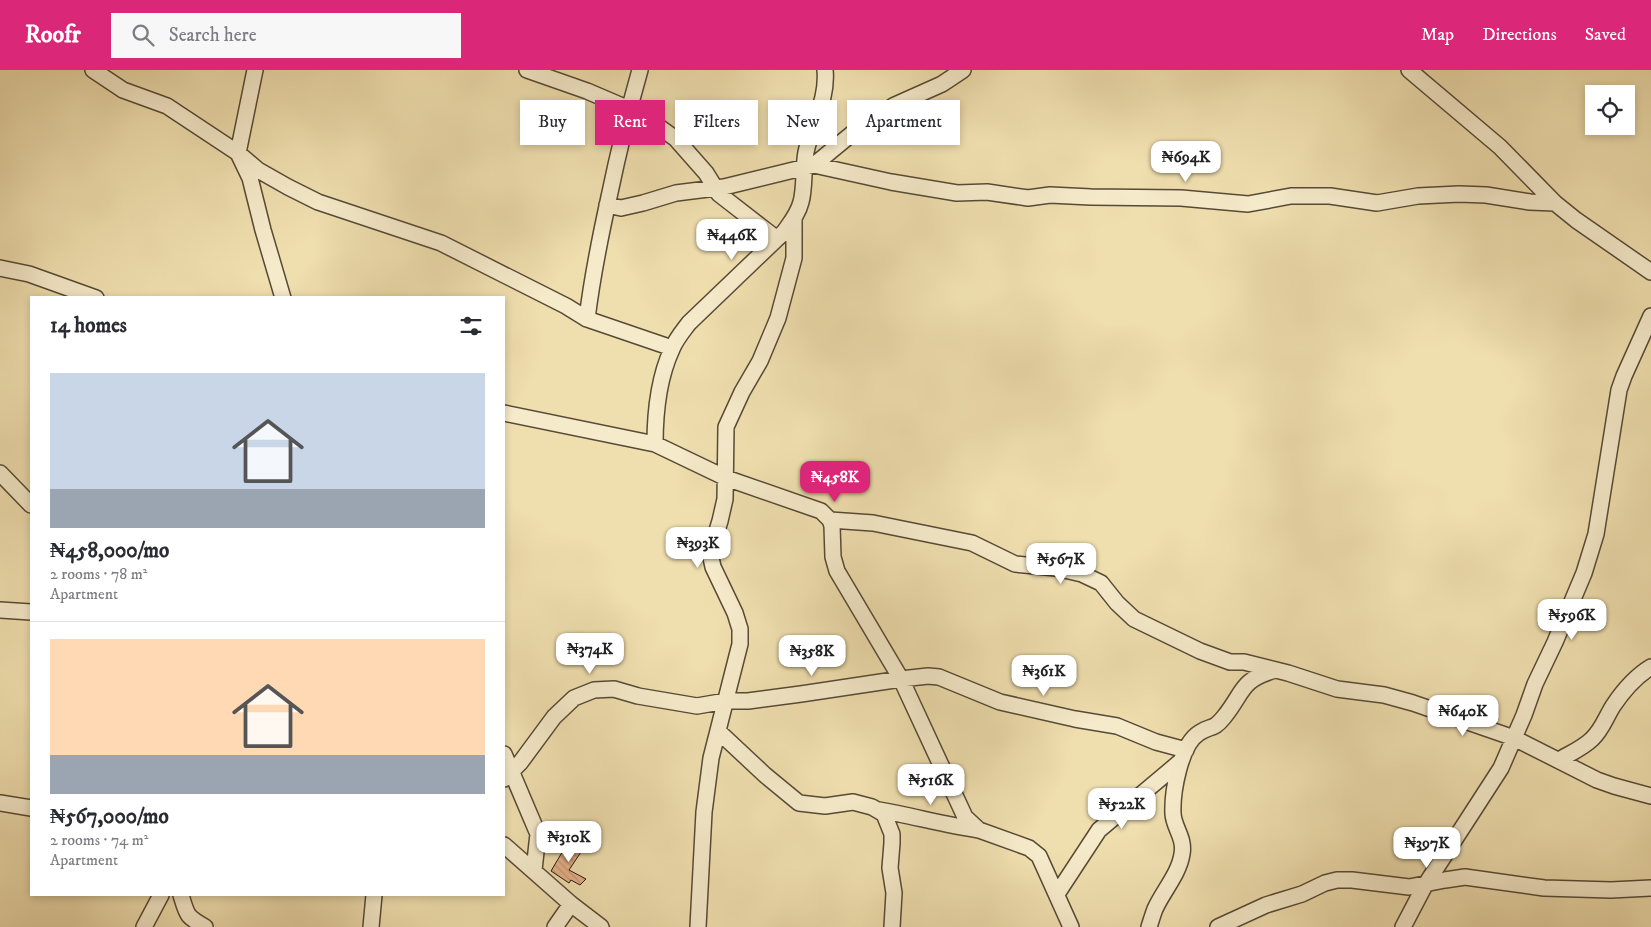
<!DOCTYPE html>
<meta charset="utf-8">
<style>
:root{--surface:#fff;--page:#f7f7f7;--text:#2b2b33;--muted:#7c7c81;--line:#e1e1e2;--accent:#db2777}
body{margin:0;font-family:"IM FELL DW Pica",serif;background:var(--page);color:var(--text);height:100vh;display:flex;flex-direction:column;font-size:19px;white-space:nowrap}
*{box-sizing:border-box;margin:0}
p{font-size:16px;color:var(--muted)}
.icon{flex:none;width:28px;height:28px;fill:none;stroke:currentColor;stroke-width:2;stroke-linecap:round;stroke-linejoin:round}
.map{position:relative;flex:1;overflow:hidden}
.drawer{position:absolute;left:30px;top:226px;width:475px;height:600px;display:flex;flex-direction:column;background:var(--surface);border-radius:0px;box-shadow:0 2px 8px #0003}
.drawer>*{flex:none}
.guide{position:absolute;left:520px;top:30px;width:475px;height:45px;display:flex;gap:10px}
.fabs{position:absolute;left:1585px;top:15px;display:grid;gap:10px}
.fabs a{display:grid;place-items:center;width:50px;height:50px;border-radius:0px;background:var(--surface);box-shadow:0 2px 8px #0003;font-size:25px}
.price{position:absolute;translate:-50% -42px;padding:0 11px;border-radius:10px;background:#fff;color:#222;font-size:16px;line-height:32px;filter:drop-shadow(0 1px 2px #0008)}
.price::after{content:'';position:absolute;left:50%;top:30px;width:15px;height:11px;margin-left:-8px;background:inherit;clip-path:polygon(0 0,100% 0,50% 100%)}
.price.selected{background:var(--accent);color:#fff}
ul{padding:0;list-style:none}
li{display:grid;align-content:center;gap:10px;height:265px;padding:0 20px}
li+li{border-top:1px solid var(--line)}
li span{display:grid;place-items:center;height:155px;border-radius:0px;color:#555}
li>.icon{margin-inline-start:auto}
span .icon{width:90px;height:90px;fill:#fffc;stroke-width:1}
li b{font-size:21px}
h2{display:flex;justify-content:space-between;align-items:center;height:60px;padding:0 20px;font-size:21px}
.pill{padding:0 18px;border-radius:0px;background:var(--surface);box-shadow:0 2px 8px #0003;font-size:18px;line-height:45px}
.pill.selected{background:var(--accent);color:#fff}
header{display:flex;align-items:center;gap:30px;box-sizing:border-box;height:70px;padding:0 25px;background:var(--accent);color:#fff}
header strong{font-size:24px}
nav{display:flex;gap:28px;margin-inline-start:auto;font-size:18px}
.search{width:350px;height:45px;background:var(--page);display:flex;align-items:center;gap:12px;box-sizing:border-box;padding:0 18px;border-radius:0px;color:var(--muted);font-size:19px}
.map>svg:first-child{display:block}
</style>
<header>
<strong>Roofr</strong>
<div class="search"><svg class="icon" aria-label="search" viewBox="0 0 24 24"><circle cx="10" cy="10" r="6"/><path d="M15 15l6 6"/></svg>Search here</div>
<nav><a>Map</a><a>Directions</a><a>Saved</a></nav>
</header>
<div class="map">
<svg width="1651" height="857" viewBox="0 0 1651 857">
<defs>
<pattern id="building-back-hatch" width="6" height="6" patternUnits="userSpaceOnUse" patternTransform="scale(1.25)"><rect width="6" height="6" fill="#e6b089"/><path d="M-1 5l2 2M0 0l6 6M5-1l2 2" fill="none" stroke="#c59775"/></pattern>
</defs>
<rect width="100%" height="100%" fill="#efdeae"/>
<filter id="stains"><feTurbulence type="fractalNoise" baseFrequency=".004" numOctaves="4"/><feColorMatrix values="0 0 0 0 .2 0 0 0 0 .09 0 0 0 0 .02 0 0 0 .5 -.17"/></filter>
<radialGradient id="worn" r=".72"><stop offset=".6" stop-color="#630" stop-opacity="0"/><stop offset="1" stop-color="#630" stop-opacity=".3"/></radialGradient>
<path fill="url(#building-back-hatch)" stroke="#24190e" d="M 570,769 L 585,776 L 569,800 L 586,809 L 580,815 L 571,810 L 569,813 L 551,801 Z"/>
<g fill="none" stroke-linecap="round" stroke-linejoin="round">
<g stroke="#574a36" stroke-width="18">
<path id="minor" d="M 93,0 L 123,20 L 167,36 L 238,83 L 258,100 L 288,117 L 318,132 L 441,173 L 566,236 L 587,249 L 672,278
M 255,0 L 238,83 L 250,108 L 263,160 L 283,228
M 527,0 L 587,21 L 629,39 L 648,49 L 676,69 L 706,103 L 719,124 L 777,169
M 1409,0 L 1500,77 L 1555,133 L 1576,150 L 1651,202
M 814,95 L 891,112 L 957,123 L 987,122 L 1028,128 L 1050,125 L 1091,127 L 1181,128 L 1248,134 L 1291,126 L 1330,126 L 1377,133 L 1418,126 L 1459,124 L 1486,125 L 1530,132 L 1555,133
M 607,135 L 621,138 L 643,133 L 676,123 L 724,117 L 814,95 L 865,53 L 895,35 L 942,14 L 963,0
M 0,198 L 29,204 L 96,228
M 587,249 C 592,207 600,168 609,127 C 618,84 628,42 640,0
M 504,343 L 655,374 L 726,408 L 821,441 L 830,450 L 832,456 L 833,487 L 837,501 L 901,609 L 965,747 L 979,760 L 1029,778 L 1039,786 L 1071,857
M 655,374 C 655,342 658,309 672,279 C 676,269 683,261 689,253 L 784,162 C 791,152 798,144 801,132 C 805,118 803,98 806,82 C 812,54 828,29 825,0
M 0,403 L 31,435
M 830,450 L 873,453 L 972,473 L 1015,494 L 1056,498 L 1082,504 L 1101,513 L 1117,533 L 1134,549 L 1200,581 L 1230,592 L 1244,592 L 1288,603 L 1337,619 L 1384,625 L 1413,633 L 1514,668 L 1597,710 L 1614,716 L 1651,726
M 0,540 L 31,542
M 718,661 L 765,705 L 799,733 L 825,736 L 853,732 L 872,737 L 884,744 L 892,764 L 892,773 L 890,798 L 894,823 L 892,857
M 504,684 L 538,764 L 534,800
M 1559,690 C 1569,684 1583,678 1592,669 C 1602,660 1606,647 1613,636 C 1623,621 1636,606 1651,597
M 504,709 L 520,693 L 554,647 L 574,628 L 594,620 L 614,619 L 638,626 L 697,636 L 726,631 L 748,631 L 801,624 L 901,609 L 928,606 L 939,607 L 1000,632 L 1075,649 L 1117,656 L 1156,672 L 1186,680
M 0,733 L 31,738
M 879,740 C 913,746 945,755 979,760
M 504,775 L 571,834 L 601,857
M 1057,824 L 1099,760 L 1181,691
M 181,825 C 187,845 186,846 205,857
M 144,857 L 161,825
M 371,857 L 374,825
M 555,857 L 571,834
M 698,857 L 704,742 L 711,688 L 740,574 L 740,559 L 735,543 L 713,497 L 710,483 L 720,451 L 725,429 L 726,357 L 742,322 L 760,291 L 778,248 L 794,188 L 794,148
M 1149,857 C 1151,851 1153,844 1155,839 C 1163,821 1179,804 1182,784 C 1185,768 1174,758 1173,744 C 1172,723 1180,675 1199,663 C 1210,655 1213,661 1224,647 C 1245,621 1239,611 1275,600
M 1218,857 L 1266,835 L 1302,824 L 1325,813 L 1337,810 L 1352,810 L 1409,817 L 1445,810 L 1465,807 L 1544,818 L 1611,820 L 1651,818
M 1403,857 L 1424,817 L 1501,698 L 1524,645 L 1535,614 L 1555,572 L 1584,503 L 1596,464 L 1619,320 L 1624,306 L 1651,246"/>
</g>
<use href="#minor" stroke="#f5eaca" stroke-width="15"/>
</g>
<rect width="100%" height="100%" filter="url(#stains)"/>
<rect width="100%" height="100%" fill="url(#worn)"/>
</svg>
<div class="fabs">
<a><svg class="icon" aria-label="locate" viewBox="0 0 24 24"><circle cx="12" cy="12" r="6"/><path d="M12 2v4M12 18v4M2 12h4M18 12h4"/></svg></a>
</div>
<b class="price" style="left:1186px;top:113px">₦694K</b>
<b class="price" style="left:732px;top:191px">₦446K</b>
<b class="price selected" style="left:835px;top:433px">₦458K</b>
<b class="price" style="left:698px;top:499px">₦393K</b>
<b class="price" style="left:1061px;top:515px">₦567K</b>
<b class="price" style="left:1572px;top:571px">₦596K</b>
<b class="price" style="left:590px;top:605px">₦374K</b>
<b class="price" style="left:812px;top:607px">₦358K</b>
<b class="price" style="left:1044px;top:627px">₦361K</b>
<b class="price" style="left:1463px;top:667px">₦640K</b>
<b class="price" style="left:931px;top:736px">₦516K</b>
<b class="price" style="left:1122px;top:760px">₦522K</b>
<b class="price" style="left:569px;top:793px">₦310K</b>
<b class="price" style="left:1427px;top:799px">₦397K</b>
<div class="guide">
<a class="pill">Buy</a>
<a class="pill selected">Rent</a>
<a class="pill">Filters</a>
<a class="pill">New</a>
<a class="pill">Apartment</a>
</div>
<section class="drawer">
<h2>14 homes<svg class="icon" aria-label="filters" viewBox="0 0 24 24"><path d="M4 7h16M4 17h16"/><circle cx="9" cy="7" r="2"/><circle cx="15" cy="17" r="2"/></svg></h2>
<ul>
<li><span style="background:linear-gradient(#c9d6e8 75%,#9aa5b1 0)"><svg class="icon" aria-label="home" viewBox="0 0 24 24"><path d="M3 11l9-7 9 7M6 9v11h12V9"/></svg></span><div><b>₦458,000/mo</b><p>2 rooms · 78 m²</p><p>Apartment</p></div></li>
<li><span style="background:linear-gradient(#ffd9b3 75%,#9aa5b1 0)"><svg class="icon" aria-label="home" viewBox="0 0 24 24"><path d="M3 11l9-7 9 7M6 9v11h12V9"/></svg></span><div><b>₦567,000/mo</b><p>2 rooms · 74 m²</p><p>Apartment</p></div></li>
</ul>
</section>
</div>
